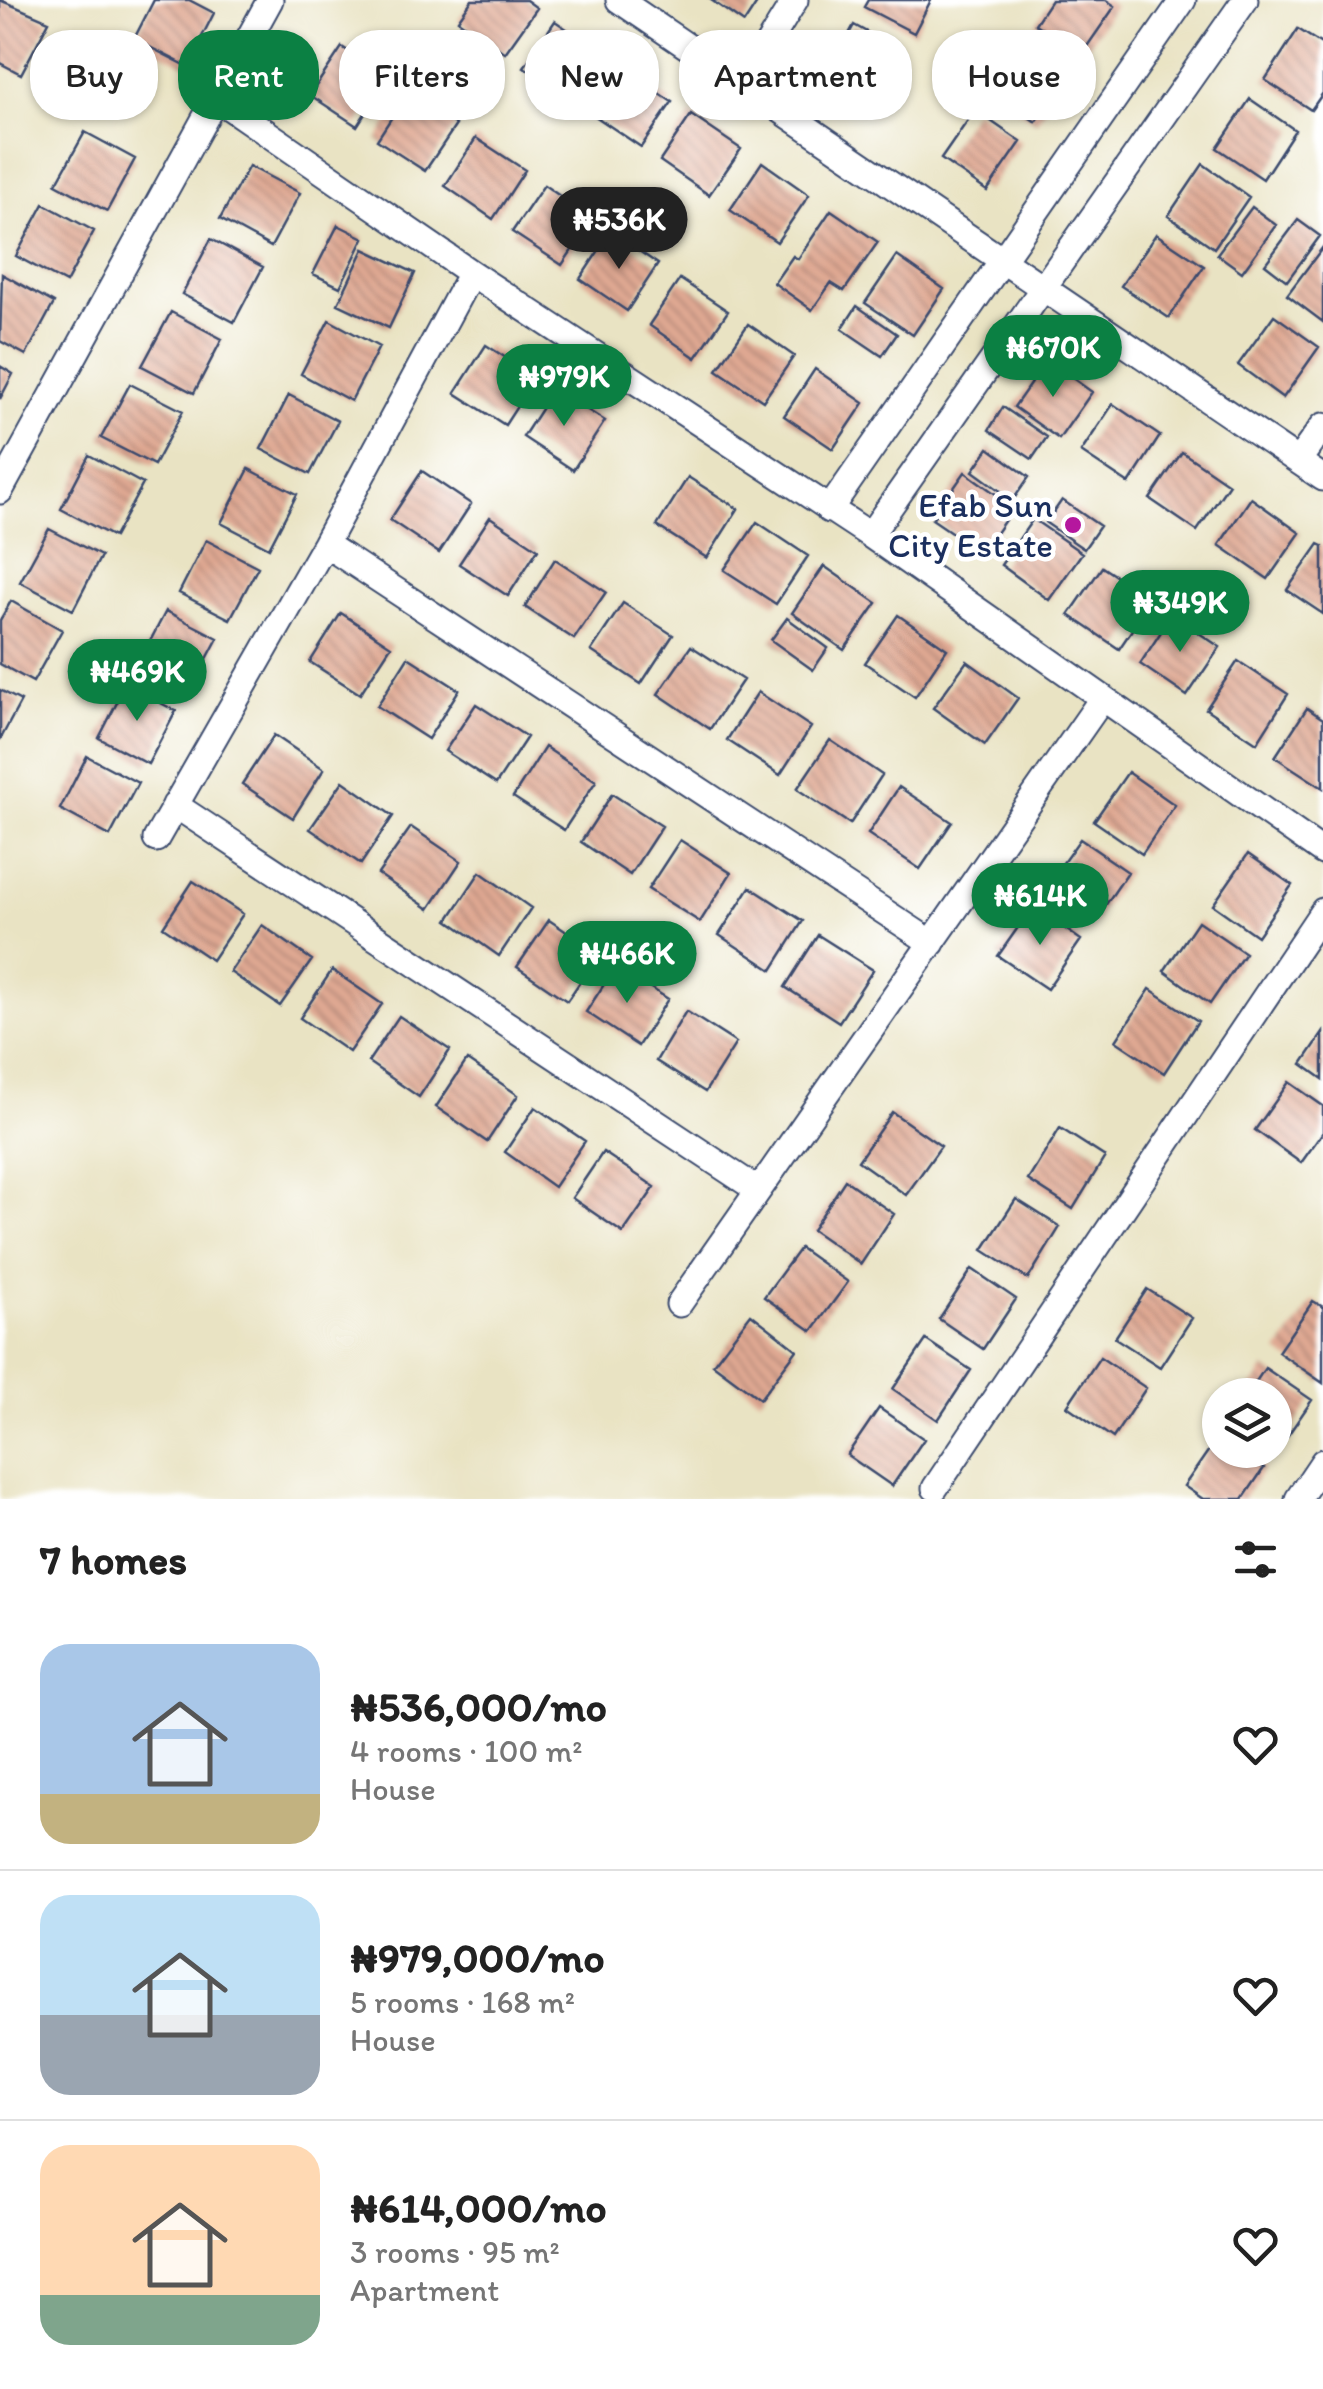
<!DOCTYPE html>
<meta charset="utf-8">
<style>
:root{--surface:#fff;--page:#f2f2f2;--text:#222;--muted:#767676;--line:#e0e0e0;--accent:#0b8043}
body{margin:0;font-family:Itim,sans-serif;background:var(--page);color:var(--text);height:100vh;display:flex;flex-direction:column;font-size:38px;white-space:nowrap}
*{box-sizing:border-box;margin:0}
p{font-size:32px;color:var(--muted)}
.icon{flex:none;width:55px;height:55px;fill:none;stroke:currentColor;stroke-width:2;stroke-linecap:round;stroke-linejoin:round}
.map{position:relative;height:1499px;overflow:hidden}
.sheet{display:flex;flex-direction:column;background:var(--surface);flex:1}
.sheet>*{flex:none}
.top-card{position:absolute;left:30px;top:30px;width:1265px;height:90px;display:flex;gap:20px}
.fabs{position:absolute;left:1202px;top:1378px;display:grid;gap:20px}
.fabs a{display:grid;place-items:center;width:90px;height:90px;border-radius:50%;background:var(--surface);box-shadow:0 2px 8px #0004;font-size:50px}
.price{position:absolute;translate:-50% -85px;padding:0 22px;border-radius:35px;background:var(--accent);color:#fff;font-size:32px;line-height:65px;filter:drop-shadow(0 2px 5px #0008)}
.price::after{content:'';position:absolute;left:50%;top:60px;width:30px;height:22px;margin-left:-15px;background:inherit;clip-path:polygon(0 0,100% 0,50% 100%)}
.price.on{background:#222;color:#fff}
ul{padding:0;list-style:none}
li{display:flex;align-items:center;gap:30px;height:250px;padding:0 40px}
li+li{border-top:2px solid var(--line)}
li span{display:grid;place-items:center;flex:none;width:280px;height:200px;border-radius:30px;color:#555}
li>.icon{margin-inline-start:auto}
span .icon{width:120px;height:120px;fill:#fffc;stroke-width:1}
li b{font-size:42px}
h2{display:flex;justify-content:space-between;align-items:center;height:120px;padding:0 40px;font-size:42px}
.pill{padding:0 35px;border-radius:40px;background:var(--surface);box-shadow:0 2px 8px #0004;font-size:35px;line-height:90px}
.pill.on{background:var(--accent);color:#fff}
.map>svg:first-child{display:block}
</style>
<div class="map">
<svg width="1323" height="1499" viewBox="0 0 1323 1499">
<defs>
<pattern id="building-back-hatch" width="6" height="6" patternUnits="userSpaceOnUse" patternTransform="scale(2.5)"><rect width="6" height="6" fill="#dfa892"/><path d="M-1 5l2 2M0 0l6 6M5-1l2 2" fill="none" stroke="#b4897a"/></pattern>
</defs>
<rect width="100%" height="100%" fill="#fff"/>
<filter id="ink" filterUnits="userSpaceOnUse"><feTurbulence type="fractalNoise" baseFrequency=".01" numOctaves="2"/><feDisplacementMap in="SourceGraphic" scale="20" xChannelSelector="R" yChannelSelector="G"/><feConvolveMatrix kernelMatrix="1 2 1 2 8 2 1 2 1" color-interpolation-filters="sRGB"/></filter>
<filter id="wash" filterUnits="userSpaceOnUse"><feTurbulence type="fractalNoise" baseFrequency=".0048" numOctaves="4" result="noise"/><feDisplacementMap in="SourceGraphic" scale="40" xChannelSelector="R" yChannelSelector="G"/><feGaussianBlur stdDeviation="2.25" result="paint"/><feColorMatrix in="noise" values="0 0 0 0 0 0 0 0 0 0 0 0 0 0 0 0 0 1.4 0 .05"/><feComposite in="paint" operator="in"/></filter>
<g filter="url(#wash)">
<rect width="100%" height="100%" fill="#e9e3c3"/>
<g id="blocks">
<path fill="url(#building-back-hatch)" d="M 0,0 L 49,21 L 21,74 L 0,63 Z
M 154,0 L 189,0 L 214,13 L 187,66 L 134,39 Z
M 472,0 L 526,0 L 537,8 L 505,53 L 458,20 Z
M 711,0 L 759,0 L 744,23 Z
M 868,0 L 931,0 L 914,33 L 864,7 Z
M 1051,0 L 1106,0 L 1115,6 L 1081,55 L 1035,24 Z
M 555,21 L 602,53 L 571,99 L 524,67 Z
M 854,25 L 903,52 L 873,106 L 824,79 Z
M 1298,29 L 1323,45 L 1323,93 L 1311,110 L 1265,80 Z
M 1022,42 L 1069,74 L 1036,122 L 989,90 Z
M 342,47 L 388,78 L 357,126 L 310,95 Z
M 623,69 L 672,102 L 641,147 L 592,114 Z
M 408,92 L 456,125 L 425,171 L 377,140 Z
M 1250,99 L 1295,130 L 1263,179 L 1217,148 Z
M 975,110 L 1021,142 L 987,191 L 941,159 Z
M 691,115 L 741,149 L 709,195 L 660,161 Z
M 85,132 L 135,159 L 107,211 L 56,184 Z
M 476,138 L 525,170 L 493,219 L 445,186 Z
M 762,162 L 809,195 L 777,242 L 730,210 Z
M 1203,164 L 1249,197 L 1214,248 L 1168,216 Z
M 249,166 L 300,193 L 271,247 L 220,219 Z
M 544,185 L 593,219 L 562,265 L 512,232 Z
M 44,204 L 94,231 L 66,283 L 16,256 Z
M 1252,207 L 1276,225 L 1242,272 L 1217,254 Z
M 831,210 L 878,242 L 844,291 L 831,283 L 812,310 L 774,283 L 793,256 L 798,259 Z
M 1298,220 L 1320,236 L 1287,281 L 1265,264 Z
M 338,225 L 364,238 L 340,287 L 313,274 Z
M 611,232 L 658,264 L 627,311 L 580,279 Z
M 1156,234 L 1204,266 L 1169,318 L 1121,286 Z
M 211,239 L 263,267 L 234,322 L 182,294 Z
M 1323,247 L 1323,322 L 1287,295 Z
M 364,249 L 415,273 L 389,328 L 338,304 Z
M 897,256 L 944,289 L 913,335 L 865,303 Z
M 2,274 L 54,303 L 26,355 L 0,341 Z
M 680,279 L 728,311 L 696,358 L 649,325 Z
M 857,306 L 897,334 L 882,356 L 842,329 Z
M 171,312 L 222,339 L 194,393 L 142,366 Z
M 1274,315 L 1319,347 L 1283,398 L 1238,365 Z
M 329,320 L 379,347 L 351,401 L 301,374 Z
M 748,324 L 794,356 L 763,401 L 717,370 Z
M 486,345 L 536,377 L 505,425 L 455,393 Z
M 1047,360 L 1092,392 L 1059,439 L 1014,407 Z
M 0,366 L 13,374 L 0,399 Z
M 815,369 L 864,403 L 833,449 L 784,416 Z
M 130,384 L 183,411 L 154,465 L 101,438 Z
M 554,389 L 605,421 L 573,470 L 523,437 Z
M 289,395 L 338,421 L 310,474 L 261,449 Z
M 1113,404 L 1160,436 L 1129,484 L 1081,452 Z
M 1003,407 L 1047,437 L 1032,459 L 989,430 Z
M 989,448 L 1029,477 L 1013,500 L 973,471 Z
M 1182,452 L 1229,484 L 1197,531 L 1150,499 Z
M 89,455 L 143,484 L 114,537 L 61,509 Z
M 249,469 L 297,494 L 269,548 L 221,523 Z
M 422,471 L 471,504 L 439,553 L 390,520 Z
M 965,472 L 1014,507 L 982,553 L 932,519 Z
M 688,477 L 738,509 L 707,558 L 657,526 Z
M 1251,498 L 1300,533 L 1268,579 L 1219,545 Z
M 1062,500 L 1100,526 L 1084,549 L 1046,523 Z
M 490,517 L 538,549 L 508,596 L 459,564 Z
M 1033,519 L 1082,553 L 1049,600 L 1001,565 Z
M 757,522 L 808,556 L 776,604 L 724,570 Z
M 49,529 L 101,556 L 73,610 L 20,582 Z
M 206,540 L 258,567 L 230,619 L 179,593 Z
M 1319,544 L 1323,546 L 1323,614 L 1287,590 Z
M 555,559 L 606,592 L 574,639 L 525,607 Z
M 824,566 L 877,603 L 844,650 L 792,613 Z
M 1102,567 L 1152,600 L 1119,649 L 1069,615 Z
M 11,601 L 62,630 L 33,682 L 0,664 L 0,620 Z
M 623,603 L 673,635 L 641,684 L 591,651 Z
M 166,611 L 218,638 L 190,691 L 138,664 Z
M 341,613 L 391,646 L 360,694 L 310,662 Z
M 898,615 L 947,649 L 915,697 L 865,663 Z
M 1172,615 L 1220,647 L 1187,696 L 1140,664 Z
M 787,618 L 828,648 L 813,670 L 771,640 Z
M 691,646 L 743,680 L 710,729 L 658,694 Z
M 408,657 L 459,690 L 428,739 L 377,706 Z
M 967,661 L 1018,698 L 985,745 L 933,708 Z
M 1238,661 L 1288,694 L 1257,743 L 1206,709 Z
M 126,685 L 176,711 L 148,764 L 99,738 Z
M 0,690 L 21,701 L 0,740 Z
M 758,692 L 811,727 L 780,775 L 727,740 Z
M 476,704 L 527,737 L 496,784 L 445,751 Z
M 1307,708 L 1323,719 L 1323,788 L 1275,757 Z
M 274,735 L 324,769 L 293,818 L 242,784 Z
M 830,740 L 882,775 L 850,824 L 797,789 Z
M 545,747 L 596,781 L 564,830 L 513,797 Z
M 87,756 L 138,783 L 110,836 L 60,809 Z
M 1128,772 L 1175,805 L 1142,854 L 1094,821 Z
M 343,781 L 393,816 L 361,864 L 310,829 Z
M 899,787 L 952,822 L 920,869 L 868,834 Z
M 612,794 L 662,826 L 630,875 L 581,842 Z
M 411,827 L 461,861 L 429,909 L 378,874 Z
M 1080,839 L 1128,872 L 1094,922 L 1045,888 Z
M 680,840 L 731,873 L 700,922 L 648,889 Z
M 1248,854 L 1292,885 L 1257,936 L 1213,905 Z
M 480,872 L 531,908 L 499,956 L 448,920 Z
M 193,881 L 243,914 L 212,960 L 163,927 Z
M 750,887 L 803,921 L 772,970 L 719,935 Z
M 1033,906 L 1081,940 L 1047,989 L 998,956 Z
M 549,920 L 599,954 L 567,1001 L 517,967 Z
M 1198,921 L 1245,953 L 1210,1004 L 1164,971 Z
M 262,925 L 312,960 L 280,1006 L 230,972 Z
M 818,935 L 873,970 L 839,1022 L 785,987 Z
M 616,966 L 668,999 L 638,1046 L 586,1012 Z
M 332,970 L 382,1004 L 349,1052 L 300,1018 Z
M 1150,989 L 1198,1021 L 1164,1073 L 1116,1041 Z
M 686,1011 L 736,1043 L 705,1092 L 656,1061 Z
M 399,1016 L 450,1050 L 419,1097 L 368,1062 Z
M 1323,1033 L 1323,1079 L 1302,1064 Z
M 467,1060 L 518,1095 L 487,1142 L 436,1107 Z
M 1289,1082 L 1323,1106 L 1323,1132 L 1301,1163 L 1255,1130 Z
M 535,1107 L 585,1141 L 554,1187 L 505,1152 Z
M 892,1112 L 941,1146 L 906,1195 L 858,1161 Z
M 1060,1128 L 1105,1157 L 1073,1209 L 1028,1180 Z
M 603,1152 L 655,1187 L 623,1233 L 572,1198 Z
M 845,1180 L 894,1214 L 861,1264 L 812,1230 Z
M 1016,1199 L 1060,1227 L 1028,1279 L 983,1250 Z
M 800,1248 L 848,1282 L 812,1331 L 764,1297 Z
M 972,1269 L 1016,1299 L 983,1349 L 939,1319 Z
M 1147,1289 L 1192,1318 L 1160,1367 L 1115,1338 Z
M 1313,1301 L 1323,1307 L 1323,1383 L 1278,1352 Z
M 751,1314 L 797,1350 L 760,1399 L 713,1364 Z
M 926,1340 L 971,1370 L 938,1420 L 893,1389 Z
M 1100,1357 L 1146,1388 L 1113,1438 L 1067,1406 Z
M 1265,1368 L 1312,1400 L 1275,1454 L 1275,1395 L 1247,1395 Z
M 879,1408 L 924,1439 L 892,1486 L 847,1455 Z
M 1220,1434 L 1220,1450 L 1238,1450 L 1264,1468 L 1243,1499 L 1203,1499 L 1184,1486 Z"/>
</g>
</g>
<g filter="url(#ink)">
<use href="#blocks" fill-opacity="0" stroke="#3a4a6d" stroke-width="2.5"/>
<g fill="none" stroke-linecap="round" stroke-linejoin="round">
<g stroke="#3a4a6d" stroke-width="29">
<path id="minor" d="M 619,0 L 1323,478
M 744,83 L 795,0
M 216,98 L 471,273 L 870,535 L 1323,852
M 1298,461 L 1323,426
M 0,491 L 270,0
M 829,510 L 1183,0
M 870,535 L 1245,0
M 325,544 L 932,943
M 175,805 L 758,1190
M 156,839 L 325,544 L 471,273
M 679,1304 L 1102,699
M 935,1488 L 1323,911
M 1298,1499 L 1323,1462"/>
</g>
<use href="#minor" stroke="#fff" stroke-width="25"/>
</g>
</g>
<circle fill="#b5179e" stroke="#fff" stroke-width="4" cx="1073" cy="525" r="10"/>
<g text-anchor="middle" stroke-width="9" stroke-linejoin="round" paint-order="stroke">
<g font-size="35" fill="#1b2f5e" stroke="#fff" text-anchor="end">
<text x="1053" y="517">Efab Sun<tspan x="1053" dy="40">City Estate</tspan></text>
</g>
</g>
</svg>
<div class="fabs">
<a><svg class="icon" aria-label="layers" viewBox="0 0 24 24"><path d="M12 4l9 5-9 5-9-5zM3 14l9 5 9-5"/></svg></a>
</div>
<b class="price on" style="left:619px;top:272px">₦536K</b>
<b class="price" style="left:1053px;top:400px">₦670K</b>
<b class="price" style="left:564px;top:429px">₦979K</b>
<b class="price" style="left:1180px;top:655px">₦349K</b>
<b class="price" style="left:137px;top:724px">₦469K</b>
<b class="price" style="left:1040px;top:948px">₦614K</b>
<b class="price" style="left:627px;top:1006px">₦466K</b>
<div class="top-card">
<a class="pill">Buy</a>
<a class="pill on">Rent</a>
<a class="pill">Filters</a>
<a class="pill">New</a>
<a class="pill">Apartment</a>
<a class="pill">House</a>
</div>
</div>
<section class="sheet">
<h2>7 homes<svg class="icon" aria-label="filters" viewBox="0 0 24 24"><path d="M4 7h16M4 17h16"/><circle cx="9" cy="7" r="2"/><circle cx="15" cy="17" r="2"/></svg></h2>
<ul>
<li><span style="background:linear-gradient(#a9c7e8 75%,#c2b280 0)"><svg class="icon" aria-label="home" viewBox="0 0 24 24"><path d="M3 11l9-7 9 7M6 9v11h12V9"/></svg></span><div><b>₦536,000/mo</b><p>4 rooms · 100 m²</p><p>House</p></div><svg class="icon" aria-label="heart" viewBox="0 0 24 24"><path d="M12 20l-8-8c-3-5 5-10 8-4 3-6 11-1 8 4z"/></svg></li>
<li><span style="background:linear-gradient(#bfe0f5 60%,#9aa5b1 0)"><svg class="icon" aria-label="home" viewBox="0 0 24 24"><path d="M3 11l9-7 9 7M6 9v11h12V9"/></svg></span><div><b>₦979,000/mo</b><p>5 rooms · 168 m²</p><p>House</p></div><svg class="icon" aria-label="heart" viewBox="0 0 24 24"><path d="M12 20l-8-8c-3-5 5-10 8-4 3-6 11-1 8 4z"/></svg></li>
<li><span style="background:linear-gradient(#ffd9b3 75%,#7fa58c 0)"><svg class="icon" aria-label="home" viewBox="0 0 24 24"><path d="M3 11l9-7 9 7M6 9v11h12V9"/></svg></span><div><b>₦614,000/mo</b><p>3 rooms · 95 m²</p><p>Apartment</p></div><svg class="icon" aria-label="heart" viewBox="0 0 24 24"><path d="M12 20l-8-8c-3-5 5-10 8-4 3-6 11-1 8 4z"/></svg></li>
</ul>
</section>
